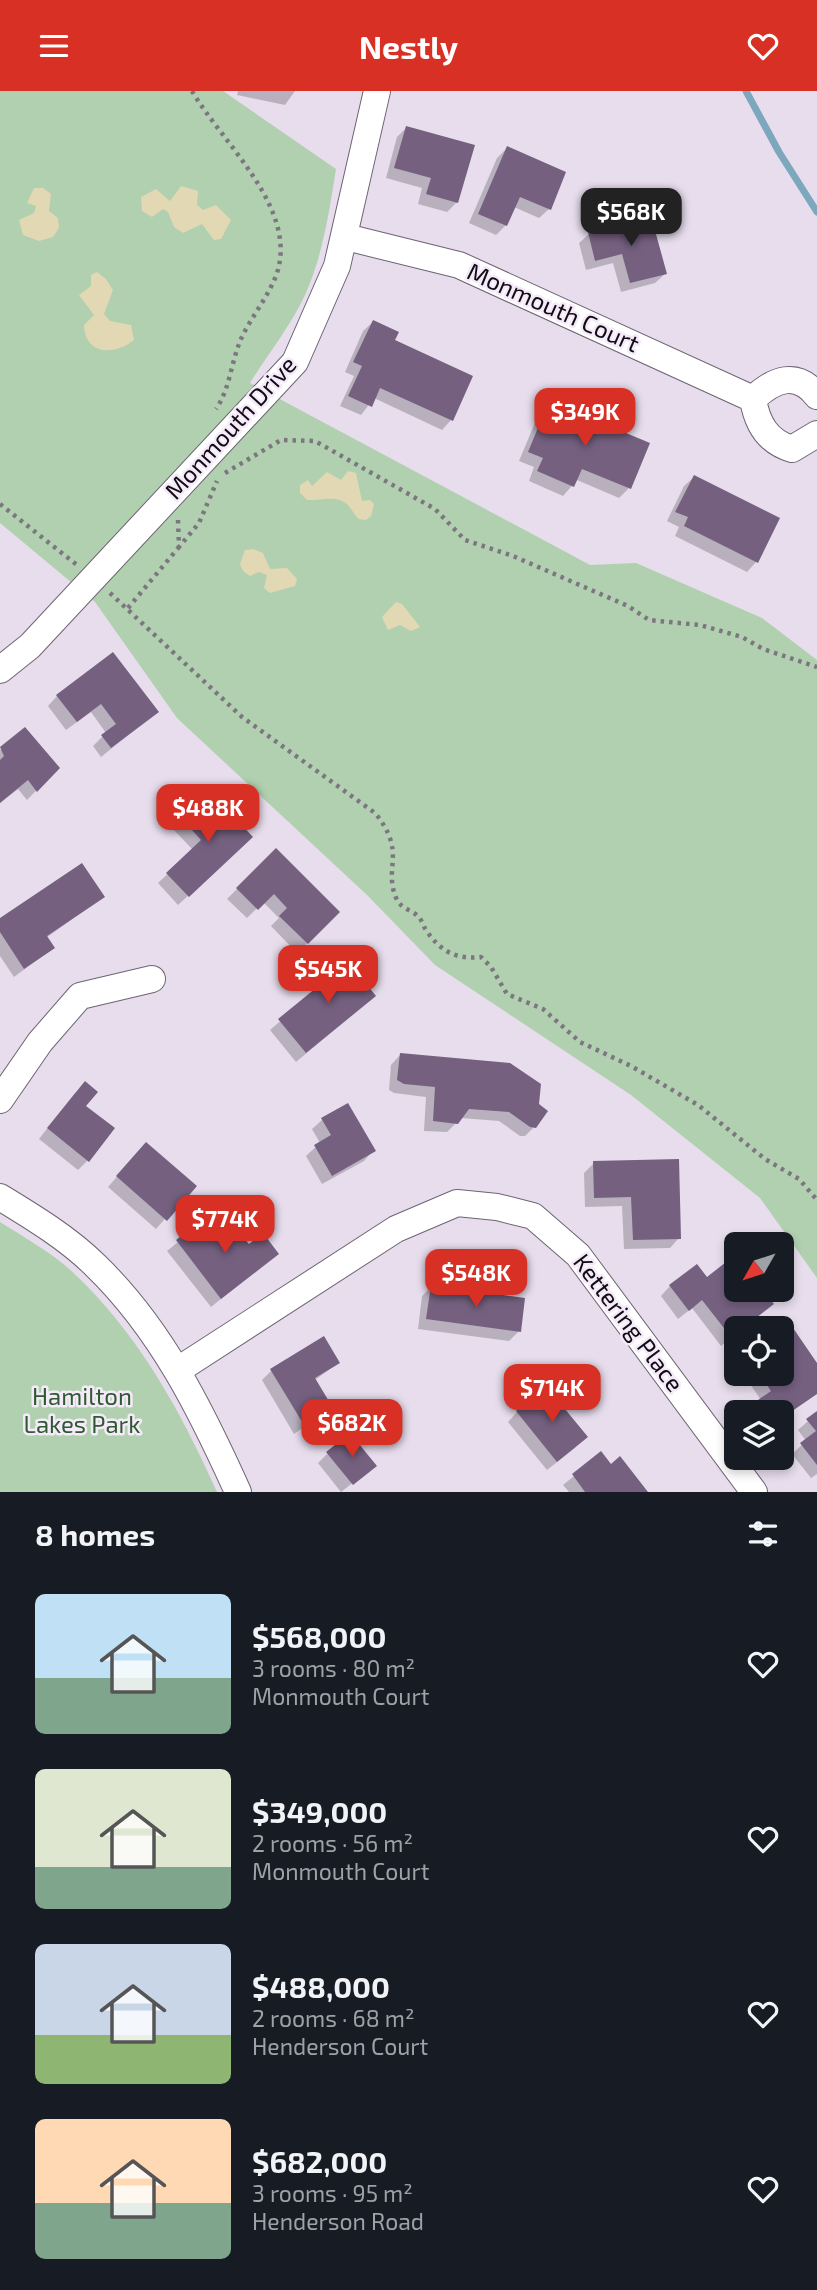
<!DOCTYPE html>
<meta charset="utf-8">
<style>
:root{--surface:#171b24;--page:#20242c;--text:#f1f3f6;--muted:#9ea1a6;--accent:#d93025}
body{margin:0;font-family:"Exo 2",sans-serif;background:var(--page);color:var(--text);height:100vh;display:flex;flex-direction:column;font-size:26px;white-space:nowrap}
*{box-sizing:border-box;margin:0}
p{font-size:23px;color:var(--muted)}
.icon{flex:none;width:38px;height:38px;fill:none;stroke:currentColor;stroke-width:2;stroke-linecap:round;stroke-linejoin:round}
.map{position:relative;height:1401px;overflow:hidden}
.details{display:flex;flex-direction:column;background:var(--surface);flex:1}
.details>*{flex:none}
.needle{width:46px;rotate:231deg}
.fabs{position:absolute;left:724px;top:1141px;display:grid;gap:14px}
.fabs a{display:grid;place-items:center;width:70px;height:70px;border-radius:10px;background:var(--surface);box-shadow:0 4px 10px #0003;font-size:35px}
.price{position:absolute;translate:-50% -60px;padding:0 16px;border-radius:14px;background:var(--accent);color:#fff;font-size:23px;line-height:46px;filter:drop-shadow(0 2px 4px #0008)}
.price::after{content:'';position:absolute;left:50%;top:42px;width:21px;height:16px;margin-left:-10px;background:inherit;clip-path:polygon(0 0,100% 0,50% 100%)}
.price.selected{background:#222;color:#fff}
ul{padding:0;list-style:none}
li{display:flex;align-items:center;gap:21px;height:175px;padding:0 35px}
li span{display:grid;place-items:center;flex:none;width:196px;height:140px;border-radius:10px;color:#555}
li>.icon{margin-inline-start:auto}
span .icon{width:84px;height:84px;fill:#fffc;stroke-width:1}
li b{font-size:30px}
h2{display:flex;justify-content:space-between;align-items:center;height:84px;padding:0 35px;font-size:30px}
header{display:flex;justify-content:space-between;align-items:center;height:91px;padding:0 35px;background:var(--accent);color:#fff;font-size:32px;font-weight:700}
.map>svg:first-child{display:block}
</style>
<header><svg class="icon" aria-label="menu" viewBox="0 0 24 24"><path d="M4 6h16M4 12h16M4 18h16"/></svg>Nestly<svg class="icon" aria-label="heart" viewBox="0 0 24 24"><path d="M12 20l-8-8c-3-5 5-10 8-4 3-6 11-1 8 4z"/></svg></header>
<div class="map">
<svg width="817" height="1401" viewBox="0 0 817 1401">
<rect width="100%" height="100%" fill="#e7dded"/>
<path fill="#b1d0b0" d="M 0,0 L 223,0 L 336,78 C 329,121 323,164 305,204 C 290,236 268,263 250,292 L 590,474 L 636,472 L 762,527 L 817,569 L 817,1187 L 760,1107 L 631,1004 L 435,874 L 367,804 L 177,627 L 95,511 L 0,432 Z
M 0,1131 C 22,1145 47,1159 67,1176 C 135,1237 180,1318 217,1401 L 0,1401 Z"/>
<path fill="#e2d8b3" d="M 181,95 L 198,100 L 197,114 L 203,119 L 216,114 L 231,129 L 221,148 L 214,149 L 202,133 L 183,142 L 174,136 L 168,121 L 163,118 L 152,126 L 142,120 L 141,106 L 156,98 L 170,110 Z
M 34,97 L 43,97 L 51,103 L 49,120 L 58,127 L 59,137 L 53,146 L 39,150 L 23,144 L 19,129 L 34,122 L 36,115 L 27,112 Z
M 97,181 L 106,188 L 113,199 L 104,223 L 110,230 L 131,234 L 134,249 C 114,265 85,264 84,234 L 94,224 L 79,204 L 91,195 L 91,184 Z
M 348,380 L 356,382 L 362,410 L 370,409 L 374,413 L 371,425 L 366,429 L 359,428 C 353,423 352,418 348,414 C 336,403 320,410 307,409 L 300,402 L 300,394 L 308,389 L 312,395 L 327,381 L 341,389 Z
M 253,458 L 263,462 L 270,478 L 287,477 L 297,488 L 295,495 L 270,502 L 264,497 L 267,484 L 259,481 L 250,485 L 243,480 L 240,473 L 245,459 Z
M 396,511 L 402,513 L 420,536 L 411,540 L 400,534 L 388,539 L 382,526 Z"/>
<path fill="#0003" d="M 238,0 L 295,0 L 285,14 L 237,4 Z
M 406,37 L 457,111 L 447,121 L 418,113 L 422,97 L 386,87 L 397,46 Z
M 507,57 L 549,118 L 539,127 L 514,116 L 506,134 L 496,144 L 469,132 L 497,67 Z
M 589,143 L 665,183 L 655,192 L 621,201 L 613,172 L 586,179 L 579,152 Z
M 373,231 L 393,250 L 451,329 L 442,339 L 374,307 L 361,324 L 340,315 L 354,285 L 345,281 L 363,240 Z
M 549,312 L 647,353 L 629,397 L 619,407 L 577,389 L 563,405 L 529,390 L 534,376 L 519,370 L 539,322 Z
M 694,386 L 756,471 L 747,481 L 675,445 L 679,436 L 667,430 L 684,395 Z
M 57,605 L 157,621 L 101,666 L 93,655 L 106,642 L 91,621 L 66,639 L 48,615 Z
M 25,638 L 58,677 L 27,709 L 18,698 L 0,712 L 0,659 Z
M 210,703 L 241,756 L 178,814 L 158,792 L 193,759 L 173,738 Z
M 276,759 L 338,821 L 297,862 L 271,835 L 279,827 L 263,811 L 247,827 L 227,808 Z
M 103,806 L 46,847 L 53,857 L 14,886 L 0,865 L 0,829 Z
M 321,882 L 364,914 L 296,971 L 270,939 L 318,898 L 312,891 Z
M 400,964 L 510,974 L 535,1035 L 525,1045 L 520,1045 L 499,1030 L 461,1027 L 447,1041 L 424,1040 L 426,1006 L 394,1002 L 389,999 L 391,974 Z
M 75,1002 L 84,1015 L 88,1069 L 78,1079 L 39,1048 Z
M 347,1014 L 373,1060 L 364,1070 L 322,1093 L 306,1065 L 320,1052 L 312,1038 L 322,1029 Z
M 137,1063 L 194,1095 L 156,1138 L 108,1096 Z
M 594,1072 L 679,1147 L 670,1157 L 624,1158 L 622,1115 L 585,1116 L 584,1082 Z
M 209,1126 L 229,1152 L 277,1163 L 211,1216 L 167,1160 Z
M 735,1166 L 737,1199 L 761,1199 L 771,1212 L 743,1237 L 737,1237 L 737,1242 L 721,1255 L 692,1217 L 678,1228 L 661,1205 L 670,1195 L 707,1188 Z
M 432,1195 L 519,1240 L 509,1250 L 418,1238 L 422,1205 Z
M 338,1272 L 315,1289 L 331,1317 L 294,1343 L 262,1289 L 271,1280 Z
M 817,1275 L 817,1301 L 782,1328 L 782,1321 L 746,1321 L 761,1309 L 743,1283 L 782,1283 Z
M 517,1321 L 576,1356 L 547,1379 L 508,1331 Z
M 817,1322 L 817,1383 L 811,1387 L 792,1363 L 806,1350 L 798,1339 Z
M 327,1363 L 374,1375 L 341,1401 L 318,1372 Z
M 601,1363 L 610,1375 L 620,1368 L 645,1401 L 569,1401 L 563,1394 Z"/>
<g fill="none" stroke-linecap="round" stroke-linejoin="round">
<path stroke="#7ca7bc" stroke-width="7" d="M 746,0 L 779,61 L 817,121"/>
</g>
<path fill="#756080" d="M 406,35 L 475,54 L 458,112 L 426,103 L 431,87 L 394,77 Z
M 507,55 L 566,81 L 551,119 L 520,106 L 507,135 L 478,123 Z
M 651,125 L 667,183 L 630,192 L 622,163 L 595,170 L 588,141 Z
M 373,229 L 399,241 L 395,249 L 473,285 L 453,330 L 380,297 L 372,316 L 348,305 L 362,275 L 353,271 Z
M 549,310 L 650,352 L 631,398 L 582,378 L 574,396 L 537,380 L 543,367 L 528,361 Z
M 694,384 L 780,427 L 758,472 L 684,435 L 688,426 L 675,421 Z
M 113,561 L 159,621 L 111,657 L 101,644 L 116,633 L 101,613 L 77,631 L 56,604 Z
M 25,636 L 60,677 L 37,701 L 28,689 L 0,712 L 0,669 L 4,665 L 0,656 Z
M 210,700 L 253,746 L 189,806 L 166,782 L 201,749 L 181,727 Z
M 276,757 L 340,821 L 308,853 L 279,825 L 287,817 L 274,803 L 258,819 L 236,797 Z
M 82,772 L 105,806 L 47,845 L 55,857 L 24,878 L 0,841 L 0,827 Z
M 342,863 L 376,905 L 306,962 L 278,928 L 327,888 L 320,881 Z
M 400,962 L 510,972 L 541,993 L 539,1013 L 548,1020 L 536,1037 L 530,1036 L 509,1021 L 469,1018 L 458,1033 L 433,1030 L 435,996 L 404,993 L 397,989 Z
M 85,990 L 98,1001 L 86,1015 L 115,1037 L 89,1071 L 47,1037 Z
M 348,1012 L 376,1060 L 332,1085 L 314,1054 L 331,1044 L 321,1027 Z
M 146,1051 L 197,1095 L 167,1130 L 116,1085 Z
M 679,1068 L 681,1148 L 633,1149 L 631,1106 L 594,1107 L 593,1070 Z
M 209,1123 L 230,1150 L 240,1142 L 249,1153 L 263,1142 L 279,1163 L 221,1208 L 176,1149 Z
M 735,1164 L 737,1199 L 763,1199 L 774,1213 L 743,1237 L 737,1237 L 731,1246 L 702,1209 L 689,1220 L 669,1194 L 697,1173 L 707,1186 Z
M 431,1194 L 525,1207 L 521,1241 L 426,1228 Z
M 791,1234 L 817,1272 L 817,1303 L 782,1327 L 782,1321 L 752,1321 L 748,1316 L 771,1300 L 759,1283 L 782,1283 L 782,1240 Z
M 324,1245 L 340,1272 L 315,1287 L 333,1317 L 304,1334 L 270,1278 Z
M 546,1295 L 588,1346 L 557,1371 L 516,1320 Z
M 817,1320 L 817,1374 L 800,1352 L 816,1340 L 806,1328 Z
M 350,1342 L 377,1375 L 353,1394 L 326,1361 Z
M 601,1360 L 611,1373 L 620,1365 L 648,1401 L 585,1401 L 572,1383 Z"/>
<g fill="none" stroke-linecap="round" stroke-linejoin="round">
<g stroke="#6d6472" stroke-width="28">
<path id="street" d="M 346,146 L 459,174 L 753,308
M 753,308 C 757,333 768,351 792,358 L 817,343
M 753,308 C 774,288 797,279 817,305
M 0,579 L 30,555 L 295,271 L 337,175 L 377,0
M 0,1009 L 40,951 L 80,905 L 152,888
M 0,1106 C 33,1126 69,1148 96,1175 C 161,1238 201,1319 238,1401
M 178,1279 L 396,1138 L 457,1112 L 497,1116 L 533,1125 L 578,1164 L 754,1401"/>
</g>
<path stroke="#7d7681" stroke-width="4.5" stroke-dasharray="3.5 5" stroke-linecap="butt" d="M 192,0 C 223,53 298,117 277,182 C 269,205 251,226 241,248 C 231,271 230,298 216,318
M 225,382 L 281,349 L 315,350 L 435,418 L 465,449 L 513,465 L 628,515 L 649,529 L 700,534 L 742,546 L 763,558 L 817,576
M 0,413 L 77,474
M 178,429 L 179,456 L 199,432 L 217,390
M 110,502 L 242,626 L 375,722 C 408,762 382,777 397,809 C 401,817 411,819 418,825 C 422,829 423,835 426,839 C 440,860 456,869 481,866 L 491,876 L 507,903 L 543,918 L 580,951 L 631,975 L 698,1014 L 765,1068 L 799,1088 L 817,1109
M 128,517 L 179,456"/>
<use href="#street" stroke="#fff" stroke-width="26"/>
</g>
<g text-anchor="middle" stroke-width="5" stroke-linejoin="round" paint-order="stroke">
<g font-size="24" fill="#100c12" stroke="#f5eafa">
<text transform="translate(553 217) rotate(24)" y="8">Monmouth Court</text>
<text transform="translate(231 337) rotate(-48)" y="8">Monmouth Drive</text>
<text transform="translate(628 1232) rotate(53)" y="8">Kettering Place</text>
</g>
<g font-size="24" fill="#2e5a2f" stroke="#f5eafa">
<text x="82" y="1314">Hamilton<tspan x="82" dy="28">Lakes Park</tspan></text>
</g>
</g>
</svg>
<div class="fabs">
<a><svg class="needle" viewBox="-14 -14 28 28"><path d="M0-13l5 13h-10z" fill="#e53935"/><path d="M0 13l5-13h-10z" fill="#9ea1a6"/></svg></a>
<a><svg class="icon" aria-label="locate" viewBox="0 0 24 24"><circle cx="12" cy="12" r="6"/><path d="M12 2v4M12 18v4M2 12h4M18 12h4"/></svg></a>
<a><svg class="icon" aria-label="layers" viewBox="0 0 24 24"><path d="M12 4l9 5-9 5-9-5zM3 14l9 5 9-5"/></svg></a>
</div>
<b class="price selected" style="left:631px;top:157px">$568K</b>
<b class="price" style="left:585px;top:357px">$349K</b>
<b class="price" style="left:208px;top:753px">$488K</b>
<b class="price" style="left:328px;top:914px">$545K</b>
<b class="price" style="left:225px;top:1164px">$774K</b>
<b class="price" style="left:476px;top:1218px">$548K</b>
<b class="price" style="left:552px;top:1333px">$714K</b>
<b class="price" style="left:352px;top:1368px">$682K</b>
</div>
<section class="details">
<h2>8 homes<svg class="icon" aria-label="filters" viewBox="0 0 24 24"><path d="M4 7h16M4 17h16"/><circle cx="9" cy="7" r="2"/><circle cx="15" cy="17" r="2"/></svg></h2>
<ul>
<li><span style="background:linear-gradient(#bfe0f5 60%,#7fa58c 0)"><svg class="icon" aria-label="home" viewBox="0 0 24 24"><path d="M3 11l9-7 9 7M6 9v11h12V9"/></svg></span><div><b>$568,000</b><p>3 rooms · 80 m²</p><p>Monmouth Court</p></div><svg class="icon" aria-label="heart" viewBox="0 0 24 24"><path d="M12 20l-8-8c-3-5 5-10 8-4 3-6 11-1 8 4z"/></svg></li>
<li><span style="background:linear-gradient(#dfe7d0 70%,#7fa58c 0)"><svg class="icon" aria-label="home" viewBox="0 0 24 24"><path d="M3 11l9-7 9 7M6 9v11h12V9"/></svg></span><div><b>$349,000</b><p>2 rooms · 56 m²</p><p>Monmouth Court</p></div><svg class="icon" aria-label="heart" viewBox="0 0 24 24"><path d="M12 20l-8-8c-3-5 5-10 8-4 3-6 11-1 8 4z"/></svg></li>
<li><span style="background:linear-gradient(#c9d6e8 65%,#8fb573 0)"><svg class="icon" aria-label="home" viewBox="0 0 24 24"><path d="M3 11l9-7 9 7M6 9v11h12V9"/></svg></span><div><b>$488,000</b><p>2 rooms · 68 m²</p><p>Henderson Court</p></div><svg class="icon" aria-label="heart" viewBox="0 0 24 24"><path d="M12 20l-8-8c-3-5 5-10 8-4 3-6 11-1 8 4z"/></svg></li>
<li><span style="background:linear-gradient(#ffd9b3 60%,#7fa58c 0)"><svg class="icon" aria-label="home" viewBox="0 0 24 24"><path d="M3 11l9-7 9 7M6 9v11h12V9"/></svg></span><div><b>$682,000</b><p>3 rooms · 95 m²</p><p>Henderson Road</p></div><svg class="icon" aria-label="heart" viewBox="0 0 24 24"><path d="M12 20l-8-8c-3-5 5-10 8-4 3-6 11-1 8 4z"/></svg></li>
</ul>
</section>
